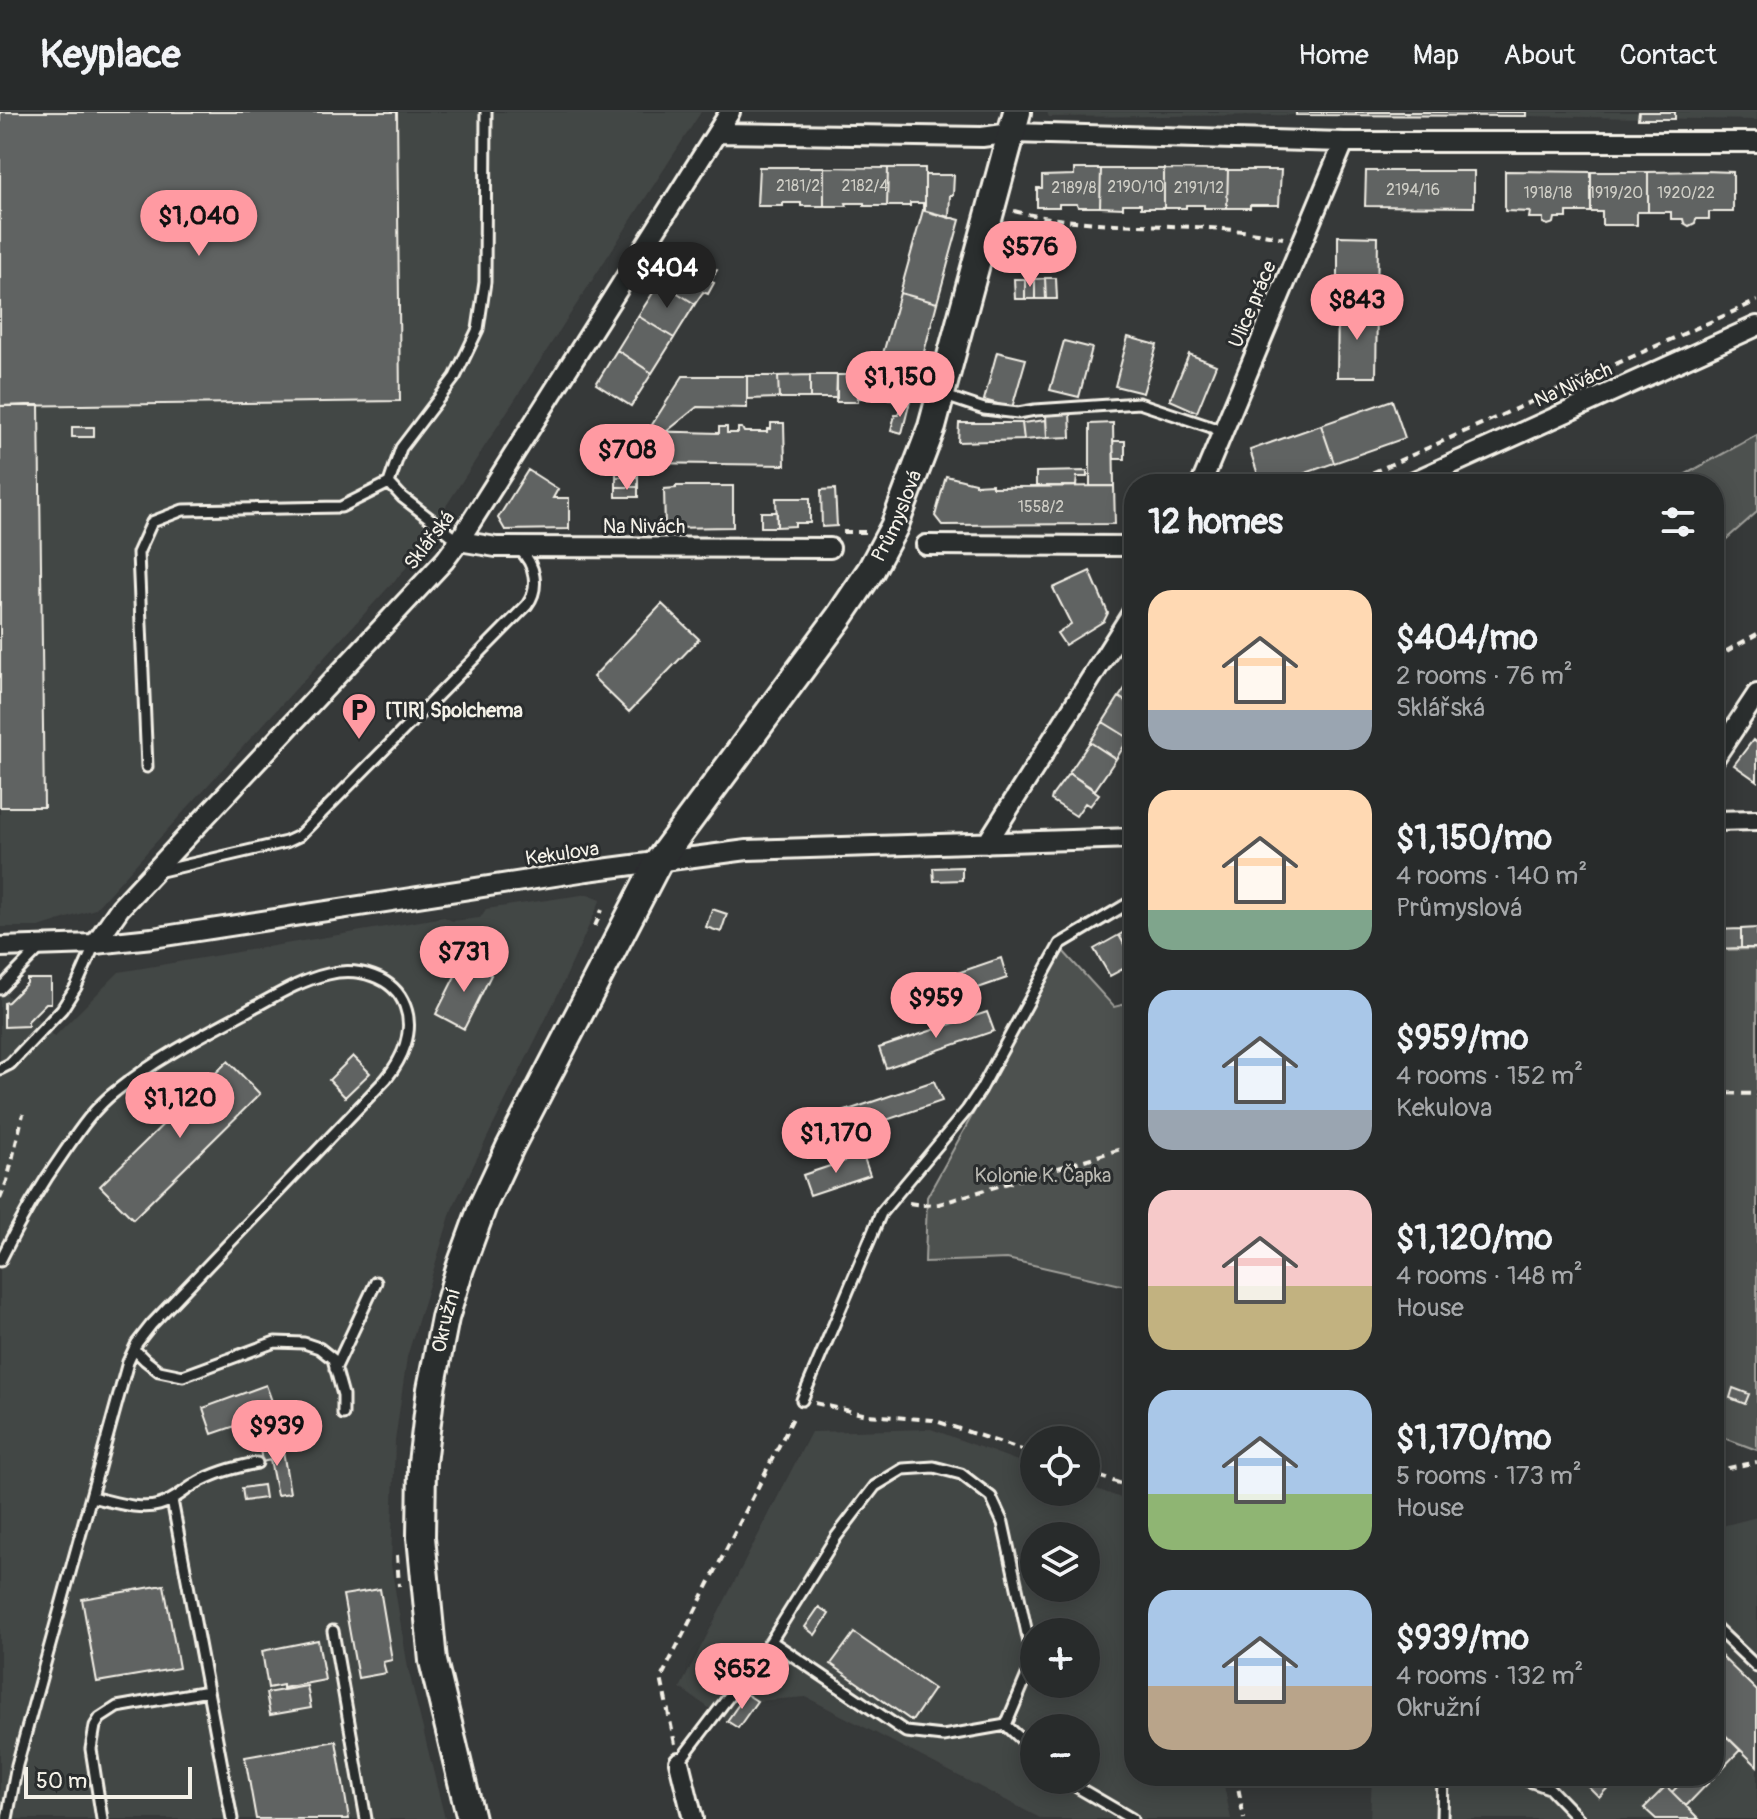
<!DOCTYPE html>
<meta charset="utf-8">
<style>
:root{--surface:#282b2b;--page:#343737;--text:#f1f3f6;--muted:#a5a7a9;--line:#444747;--accent:#ff9aa2}
body{margin:0;font-family:Pangolin,sans-serif;background:var(--page);color:var(--text);height:100vh;display:flex;flex-direction:column;font-size:30px;white-space:nowrap}
*{box-sizing:border-box;margin:0}
p{font-size:26px;color:var(--muted)}
.icon{flex:none;width:44px;height:44px;fill:none;stroke:currentColor;stroke-width:2;stroke-linecap:round;stroke-linejoin:round}
.map{position:relative;flex:1;overflow:hidden}
.sheet{position:absolute;left:1124px;top:362px;width:600px;height:1312px;display:flex;flex-direction:column;background:var(--surface);border-radius:32px;box-shadow:0 4px 20px #0003,0 0 0 2px var(--line)}
.sheet>*{flex:none}
.tools{position:absolute;left:1020px;top:1314px;display:grid;gap:16px}
.tools a{display:grid;place-items:center;width:80px;height:80px;border-radius:50%;background:var(--surface);box-shadow:0 4px 20px #0003,0 0 0 2px var(--line);font-size:40px}
.scale{position:absolute;left:24px;bottom:20px;width:168px;box-sizing:border-box;padding-left:8px;border:4px solid #f4f1e8;border-top:0;font-size:22px;line-height:28px;white-space:nowrap;color:#f4f1e8;-webkit-text-stroke:6px #2a2d2e;paint-order:stroke}
.price{position:absolute;translate:-50% -68px;padding:0 18px;border-radius:28px;background:var(--accent);color:#111;font-size:26px;line-height:52px;filter:drop-shadow(0 2px 4px #0008)}
.price::after{content:'';position:absolute;left:50%;top:48px;width:24px;height:18px;margin-left:-12px;background:inherit;clip-path:polygon(0 0,100% 0,50% 100%)}
.price.on{background:#222;color:#fff}
ul{padding:0;list-style:none}
li{display:flex;align-items:center;gap:24px;height:200px;padding:0 24px}
li span{display:grid;place-items:center;flex:none;width:224px;height:160px;border-radius:24px;color:#555}
li>.icon{margin-inline-start:auto}
span .icon{width:96px;height:96px;fill:#fffc;stroke-width:1}
li b{font-size:34px}
h2{display:flex;justify-content:space-between;align-items:center;height:96px;padding:0 24px;font-size:34px}
header{display:flex;align-items:center;gap:48px;box-sizing:border-box;height:112px;padding:0 40px;background:var(--surface);border-bottom:2px solid var(--line)}
header strong{font-size:38px}
nav{display:flex;gap:44px;margin-inline-start:auto;font-size:28px}
.map>svg:first-child{display:block}
</style>
<header>
<strong>Keyplace</strong>
<nav><a>Home</a><a>Map</a><a>About</a><a>Contact</a></nav>
</header>
<div class="map">
<svg width="1757" height="1707" viewBox="0 0 1757 1707">
<rect width="100%" height="100%" fill="#363939"/>
<filter id="ink" filterUnits="userSpaceOnUse"><feTurbulence type="fractalNoise" baseFrequency=".0125" numOctaves="2"/><feDisplacementMap in="SourceGraphic" scale="16" xChannelSelector="R" yChannelSelector="G"/><feConvolveMatrix kernelMatrix="1 2 1 2 8 2 1 2 1" color-interpolation-filters="sRGB"/></filter>
<g filter="url(#ink)">
<path fill="#434645" fill-rule="evenodd" d="M 0,0 L 701,0 L 406,456 L 95,797 L 39,815 L 0,815 Z
M 1047,0 L 1757,0 L 1757,8 L 1526,4 L 1296,3 L 1049,5 Z
M 588,782 L 601,787 L 559,880 L 452,1097 L 407,1245 L 395,1329 L 391,1453 L 408,1556 L 445,1707 L 0,1707 L 0,877 L 12,887 L 27,872 L 27,867 L 51,867 L 51,891 L 46,891 L 34,903 L 54,925 L 119,860 L 444,805 L 452,809 L 480,806 L 486,797 Z
M 931,1317 L 1034,1355 L 1034,1380 L 1086,1380 L 1086,1373 L 1134,1391 L 1134,1664 L 1222,1664 L 1231,1707 L 1042,1707 L 806,1585 L 757,1589 L 738,1616 L 680,1576 L 811,1320 ZM 1034,1424 L 1086,1424 L 1086,1476 L 1034,1476 ZM 1034,1520 L 1086,1520 L 1086,1572 L 1034,1572 ZM 1034,1616 L 1086,1616 L 1086,1668 L 1034,1668 Z
M 1757,1405 L 1757,1707 L 1370,1707 L 1372,1664 L 1714,1664 L 1714,1416 Z"/>
<path fill="#4e514f" stroke="#a1a19c" stroke-width="2" d="M 1757,323 L 1757,400 L 1714,438 L 1714,372 L 1668,372 Z
M 1757,837 L 1757,1338 L 1714,1322 L 1714,838 Z
M 1063,839 L 1114,895 L 1134,890 L 1134,1176 L 1007,1147 L 925,1150 L 927,1085 Z"/>
<path fill="#616362" stroke="#f4f1e8" stroke-width="2" d="M 0,0 L 397,0 L 400,289 L 0,294 Z
M 1296,0 L 1526,0 L 1526,4 L 1296,3 Z
M 1639,0 L 1675,0 L 1675,7 L 1638,7 Z
M 759,55 L 824,55 L 824,94 L 801,94 L 801,91 L 783,91 L 783,94 L 757,94 Z
M 824,55 L 888,56 L 887,94 L 864,94 L 864,91 L 846,91 L 847,94 L 824,94 Z
M 888,56 L 925,56 L 925,99 L 923,98 L 923,91 L 910,91 L 910,94 L 887,94 Z
M 1074,57 L 1101,57 L 1100,95 L 1078,95 L 1077,92 L 1059,92 L 1059,95 L 1037,95 L 1037,76 L 1042,76 L 1042,64 L 1074,63 Z
M 1101,57 L 1164,57 L 1164,96 L 1141,96 L 1141,92 L 1123,92 L 1123,96 L 1100,95 Z
M 1164,57 L 1228,58 L 1227,96 L 1204,96 L 1204,93 L 1186,93 L 1186,96 L 1164,96 Z
M 1228,58 L 1281,58 L 1279,93 L 1250,93 L 1250,96 L 1227,96 Z
M 1366,59 L 1474,59 L 1474,95 L 1365,94 Z
M 1505,59 L 1591,60 L 1591,100 L 1567,100 L 1567,106 L 1555,106 L 1554,111 L 1548,113 L 1543,111 L 1543,106 L 1529,106 L 1530,100 L 1505,99 Z
M 1705,59 L 1733,60 L 1733,100 L 1709,100 L 1709,107 L 1696,107 L 1695,111 L 1689,114 L 1684,111 L 1683,107 L 1671,107 L 1671,100 L 1648,100 L 1648,60 Z
M 1591,60 L 1648,60 L 1648,100 L 1637,100 L 1637,113 L 1602,113 L 1602,100 L 1591,100 Z
M 925,63 L 954,63 L 953,83 L 950,83 L 949,106 L 925,99 Z
M 923,98 L 960,108 L 937,191 L 900,181 Z
M 1338,124 L 1378,125 L 1377,195 L 1338,195 Z
M 682,135 L 717,158 L 710,169 L 714,171 L 708,182 L 703,180 L 695,192 L 660,170 Z
M 1045,166 L 1056,166 L 1057,187 L 1046,187 Z
M 1045,166 L 1046,187 L 1035,187 L 1035,167 Z
M 1014,167 L 1025,167 L 1025,187 L 1015,187 Z
M 1025,167 L 1035,167 L 1035,187 L 1025,187 Z
M 660,170 L 695,192 L 674,226 L 638,204 Z
M 900,181 L 937,191 L 915,274 L 877,263 Z
M 1338,195 L 1377,195 L 1376,265 L 1337,265 Z
M 638,204 L 674,226 L 652,261 L 617,238 Z
M 1128,225 L 1157,233 L 1143,281 L 1115,274 Z
M 1064,229 L 1092,236 L 1079,285 L 1050,278 Z
M 617,238 L 652,261 L 631,294 L 596,272 Z
M 997,240 L 1026,247 L 1012,296 L 984,288 Z
M 1189,242 L 1216,253 L 1197,300 L 1170,288 Z
M 810,263 L 810,286 L 779,286 L 778,264 Z
M 810,263 L 837,263 L 837,286 L 810,286 Z
M 837,263 L 858,263 L 858,290 L 836,290 Z
M 858,263 L 877,263 L 915,274 L 909,293 L 883,286 L 858,286 Z
M 683,264 L 747,264 L 747,296 L 697,295 L 666,320 L 648,319 Z
M 747,264 L 778,264 L 779,286 L 747,287 Z
M 1392,288 L 1405,326 L 1334,351 L 1321,313 Z
M 902,291 L 909,293 L 902,321 L 891,318 L 895,303 L 898,303 Z
M 39,293 L 44,695 L 0,695 L 0,294 Z
M 1070,300 L 1071,325 L 1047,326 L 1046,302 Z
M 1046,308 L 1047,326 L 1024,328 L 1022,311 Z
M 771,311 L 784,311 L 785,353 L 642,351 L 641,330 L 648,330 L 648,319 L 719,321 L 719,315 L 727,315 L 727,321 L 738,321 L 738,316 L 742,316 L 744,320 L 767,320 L 767,317 L 771,317 Z
M 959,311 L 1022,311 L 1024,328 L 958,330 Z
M 1113,311 L 1114,374 L 1090,374 L 1090,312 Z
M 1321,313 L 1334,351 L 1275,372 L 1261,372 L 1250,338 Z
M 72,315 L 94,315 L 94,325 L 72,325 Z
M 638,324 L 638,336 L 616,336 L 616,325 Z
M 1113,329 L 1125,329 L 1125,347 L 1114,347 Z
M 616,336 L 638,336 L 638,345 L 616,346 Z
M 638,345 L 638,355 L 616,355 L 616,346 Z
M 616,355 L 638,355 L 638,365 L 616,365 Z
M 528,358 L 558,377 L 553,386 L 569,386 L 569,417 L 505,418 L 498,406 Z
M 1087,359 L 1087,365 L 1077,365 L 1076,374 L 1036,374 L 1036,360 Z
M 946,364 L 975,371 L 975,373 L 992,372 L 992,375 L 1114,374 L 1115,412 L 942,413 L 935,404 Z
M 616,365 L 638,365 L 638,375 L 616,375 Z
M 676,374 L 733,374 L 733,415 L 665,416 L 664,377 L 676,376 Z
M 616,375 L 638,375 L 638,385 L 616,385 Z
M 835,377 L 837,414 L 822,415 L 821,378 Z
M 776,386 L 810,386 L 810,411 L 795,411 L 795,414 L 777,415 Z
M 761,400 L 777,400 L 777,415 L 761,415 Z
M 1090,459 L 1108,501 L 1104,509 L 1065,533 L 1057,521 L 1071,512 L 1053,476 Z
M 662,492 L 699,527 L 629,600 L 593,565 Z
M 1130,569 L 1134,572 L 1134,595 L 1119,585 Z
M 1119,585 L 1134,595 L 1134,618 L 1129,626 L 1103,610 Z
M 1103,610 L 1129,626 L 1116,647 L 1090,630 Z
M 1753,628 L 1757,631 L 1757,669 L 1734,653 Z
M 1090,630 L 1116,647 L 1095,678 L 1069,661 Z
M 1069,661 L 1099,682 L 1090,694 L 1085,691 L 1076,704 L 1051,688 L 1052,684 Z
M 962,755 L 962,768 L 934,769 L 933,756 Z
M 712,797 L 727,802 L 721,820 L 706,815 Z
M 1133,815 L 1134,815 L 1134,848 L 1119,823 Z
M 1757,816 L 1757,836 L 1741,836 L 1741,817 Z
M 1741,817 L 1741,836 L 1714,837 L 1714,818 Z
M 1119,823 L 1134,851 L 1110,864 L 1094,837 Z
M 1001,846 L 1007,866 L 929,893 L 922,873 Z
M 463,848 L 491,863 L 464,917 L 436,902 Z
M 27,867 L 51,867 L 51,891 L 46,891 L 28,909 L 28,914 L 4,915 L 4,891 L 8,890 L 27,871 Z
M 987,900 L 994,919 L 886,956 L 879,936 Z
M 353,944 L 370,961 L 345,985 L 329,968 Z
M 228,949 L 260,982 L 133,1107 L 100,1074 Z
M 934,969 L 942,989 L 796,1039 L 789,1018 Z
M 863,1043 L 870,1063 L 810,1083 L 803,1063 Z
M 266,1273 L 276,1300 L 212,1322 L 203,1296 Z
M 1733,1276 L 1749,1282 L 1745,1292 L 1730,1286 Z
M 282,1333 L 290,1381 L 277,1383 L 270,1348 L 262,1350 L 260,1337 Z
M 263,1373 L 265,1386 L 244,1389 L 242,1376 Z
M 164,1473 L 179,1556 L 97,1570 L 82,1487 Z
M 380,1477 L 392,1548 L 383,1550 L 386,1561 L 358,1566 L 343,1483 Z
M 819,1495 L 829,1502 L 815,1523 L 805,1515 Z
M 854,1521 L 934,1577 L 912,1609 L 831,1552 Z
M 318,1528 L 325,1568 L 283,1576 L 283,1573 L 268,1576 L 262,1539 Z
M 1714,1537 L 1757,1579 L 1757,1654 L 1714,1612 Z
M 307,1574 L 311,1596 L 270,1603 L 266,1581 Z
M 746,1582 L 757,1589 L 738,1616 L 727,1609 Z
M 1727,1625 L 1740,1638 L 1686,1694 L 1672,1680 L 1688,1664 L 1714,1664 L 1714,1638 Z
M 336,1629 L 349,1707 L 256,1707 L 245,1645 Z
M 1578,1664 L 1619,1664 L 1599,1685 Z
M 1666,1674 L 1699,1707 L 1656,1707 L 1644,1696 Z"/>
<g fill="none" stroke-linecap="round" stroke-linejoin="round">
<g stroke="#f4f1e8" stroke-width="15">
<path id="lane" d="M 942,283 L 984,297 L 1018,301 L 1035,298 L 1139,291 L 1223,319
M 459,429 L 402,385 L 389,371 L 401,336 L 455,265 L 478,217 L 485,170 L 486,0
M 147,655 L 138,441 L 152,410 L 183,398 L 341,395 L 389,371
M 157,760 L 286,730 L 299,724 L 527,493 C 540,476 535,452 520,438
M 0,877 L 41,835
M 0,957 L 10,952 L 62,897 L 76,875 L 95,832
M 0,1149 C 19,1110 40,1074 65,1039 C 80,1017 95,995 116,979 C 157,946 205,922 251,897 C 275,884 301,868 328,862 C 357,855 394,864 405,894 C 415,920 402,947 386,967 L 151,1213 L 137,1231 L 128,1250 L 17,1653 L 7,1707
M 134,1237 L 145,1248 L 159,1259 L 183,1264 L 275,1230 L 304,1231 L 319,1236 L 333,1247 L 343,1283 L 343,1302
M 335,1257 L 376,1170
M 802,1288 L 881,1101 L 967,998 L 981,977 L 1060,832 L 1134,788
M 91,1385 C 112,1389 138,1399 159,1393 C 174,1389 184,1378 197,1371 C 216,1360 235,1355 257,1351
M 1714,1514 L 1757,1555
M 333,1519 L 366,1707
M 208,1579 L 232,1707
M 1006,1613 L 1034,1639
M 679,1650 L 771,1529 L 836,1425 L 875,1374 L 903,1357 L 934,1355 L 961,1362 L 991,1385 L 1003,1411 L 1033,1549 L 1006,1613 L 943,1624 L 906,1620 L 771,1529
M 1515,1664 L 1549,1676 L 1579,1707
M 1065,1668 L 1132,1707
M 102,1707 L 91,1637 L 95,1614 L 100,1606 L 117,1595 L 208,1579 L 172,1388
M 1442,1707 L 1443,1664"/>
</g>
<g stroke="#f4f1e8" stroke-width="24">
<path id="street" d="M 717,21 L 982,25 L 1011,21 L 1344,30 L 1757,30
M 1201,372 L 1344,30
M 1408,372 L 1757,214
M 459,429 L 496,435 L 830,436
M 926,433 L 1134,434
M 1714,647 L 1757,582
M 1714,709 L 1757,708
M 987,731 L 1134,498
M 95,832 L 120,796 L 445,448 L 459,429 L 730,0
M 0,835 L 95,832 L 152,826 L 587,759 L 747,738 L 1134,726
M 679,1650 L 693,1707"/>
</g>
<g stroke="#f4f1e8" stroke-width="32">
<g id="secondary">
<path id="s1" d="M 471,1707 L 433,1549 L 421,1425 L 422,1351 L 431,1277 L 445,1206 L 460,1156 L 483,1093 L 510,1035 L 658,750 L 840,504 L 871,458 L 894,415 L 932,315 L 1017,0"/>
</g>
</g>
<path stroke="#f4f1e8" stroke-width="4" stroke-dasharray="8 6" stroke-linecap="butt" d="M 1014,99 C 1103,121 1195,106 1283,126
M 1347,372 L 1757,189
M 843,420 L 866,420
M 1714,546 L 1757,522
M 595,814 L 602,798
M 1714,981 L 1757,982
M 0,1087 L 7,1069 L 23,1002
M 909,1091 L 922,1093 L 939,1092 L 1134,1033
M 815,1291 L 867,1303 L 933,1308 L 1034,1342
M 1714,1359 L 1757,1350
M 1086,1360 L 1134,1376
M 397,1443 L 399,1474
M 675,1632 L 661,1566 L 795,1302
M 1236,1664 L 1244,1707"/>
<use href="#lane" stroke="#2a2d2e" stroke-width="9"/>
<use href="#street" stroke="#2a2d2e" stroke-width="18"/>
<use href="#secondary" stroke="#2a2d2e" stroke-width="26"/>
</g>
</g>
<defs>
<g id="parking-pin" transform="scale(1.8)"><path d="M0 17L-7.5 6A9.5 9.5 0 1 1 7.5 6Z" fill="#ff9aa2" stroke="#2a2d2e"/><path d="M-3.5-5.5H1a3.5 3.5 0 0 1 0 7H-1V5.5H-3.5ZM-1-3.4V-.6H.8a1.4 1.4 0 0 0 0-2.8Z" fill="#111"/></g>
</defs>
<g fill-rule="evenodd">
<use href="#parking-pin" x="359" y="598"/>
</g>
<g text-anchor="middle" stroke-width="6" stroke-linejoin="round" paint-order="stroke">
<g font-size="16" fill="#cfcec6">
<text x="798" y="79">2181/2</text>
<text x="865" y="79">2182/4</text>
<text x="1136" y="80">2190/10</text>
<text x="1074" y="81">2189/8</text>
<text x="1199" y="81">2191/12</text>
<text x="1413" y="83">2194/16</text>
<text x="1548" y="86">1918/18</text>
<text x="1616" y="86">1919/20</text>
<text x="1686" y="86">1920/22</text>
<text x="1041" y="400">1558/2</text>
</g>
<g font-size="20" fill="#f4f1e8" stroke="#2a2d2e">
<text transform="translate(1252 192) rotate(-67)" y="7">Ulice práce</text>
<text transform="translate(1573 272) rotate(-24)" y="7">Na Nivách</text>
<text dy="7" stroke="none"><textPath href="#s1" startOffset="1434">Průmyslová</textPath></text>
<text x="644" y="421">Na Nivách</text>
<text transform="translate(429 428) rotate(-52)" y="7">Sklářská</text>
<text transform="translate(562 741) rotate(-8)" y="7">Kekulova</text>
<text dy="7" stroke="none"><textPath href="#s1" startOffset="506">Okružní</textPath></text>
</g>
<g font-size="20" font-weight="bold" fill="#f4f1e8" stroke="#2a2d2e" text-anchor="start">
<text x="385" y="605">[TIR] Spolchema</text>
</g>
<g font-size="20" fill="#bab9b2" stroke="#2a2d2e">
<text x="1043" y="1070">Kolonie K. Čapka</text>
</g>
</g>
</svg>
<div class="tools">
<a><svg class="icon" aria-label="locate" viewBox="0 0 24 24"><circle cx="12" cy="12" r="6"/><path d="M12 2v4M12 18v4M2 12h4M18 12h4"/></svg></a>
<a><svg class="icon" aria-label="layers" viewBox="0 0 24 24"><path d="M12 4l9 5-9 5-9-5zM3 14l9 5 9-5"/></svg></a>
<a>+</a>
<a>−</a>
</div>
<div class="scale">50 m</div>
<b class="price" style="left:199px;top:146px">$1,040</b>
<b class="price" style="left:1030px;top:177px">$576</b>
<b class="price on" style="left:667px;top:198px">$404</b>
<b class="price" style="left:1357px;top:230px">$843</b>
<b class="price" style="left:900px;top:307px">$1,150</b>
<b class="price" style="left:627px;top:380px">$708</b>
<b class="price" style="left:464px;top:882px">$731</b>
<b class="price" style="left:936px;top:928px">$959</b>
<b class="price" style="left:180px;top:1028px">$1,120</b>
<b class="price" style="left:836px;top:1063px">$1,170</b>
<b class="price" style="left:277px;top:1356px">$939</b>
<b class="price" style="left:742px;top:1599px">$652</b>
<section class="sheet">
<h2>12 homes<svg class="icon" aria-label="filters" viewBox="0 0 24 24"><path d="M4 7h16M4 17h16"/><circle cx="9" cy="7" r="2"/><circle cx="15" cy="17" r="2"/></svg></h2>
<ul>
<li><span style="background:linear-gradient(#ffd9b3 75%,#9aa5b1 0)"><svg class="icon" aria-label="home" viewBox="0 0 24 24"><path d="M3 11l9-7 9 7M6 9v11h12V9"/></svg></span><div><b>$404/mo</b><p>2 rooms · 76 m²</p><p>Sklářská</p></div></li>
<li><span style="background:linear-gradient(#ffd9b3 75%,#7fa58c 0)"><svg class="icon" aria-label="home" viewBox="0 0 24 24"><path d="M3 11l9-7 9 7M6 9v11h12V9"/></svg></span><div><b>$1,150/mo</b><p>4 rooms · 140 m²</p><p>Průmyslová</p></div></li>
<li><span style="background:linear-gradient(#a9c7e8 75%,#9aa5b1 0)"><svg class="icon" aria-label="home" viewBox="0 0 24 24"><path d="M3 11l9-7 9 7M6 9v11h12V9"/></svg></span><div><b>$959/mo</b><p>4 rooms · 152 m²</p><p>Kekulova</p></div></li>
<li><span style="background:linear-gradient(#f6c9c9 60%,#c2b280 0)"><svg class="icon" aria-label="home" viewBox="0 0 24 24"><path d="M3 11l9-7 9 7M6 9v11h12V9"/></svg></span><div><b>$1,120/mo</b><p>4 rooms · 148 m²</p><p>House</p></div></li>
<li><span style="background:linear-gradient(#a9c7e8 65%,#8fb573 0)"><svg class="icon" aria-label="home" viewBox="0 0 24 24"><path d="M3 11l9-7 9 7M6 9v11h12V9"/></svg></span><div><b>$1,170/mo</b><p>5 rooms · 173 m²</p><p>House</p></div></li>
<li><span style="background:linear-gradient(#a9c7e8 60%,#b9a48a 0)"><svg class="icon" aria-label="home" viewBox="0 0 24 24"><path d="M3 11l9-7 9 7M6 9v11h12V9"/></svg></span><div><b>$939/mo</b><p>4 rooms · 132 m²</p><p>Okružní</p></div></li>
</ul>
</section>
</div>
